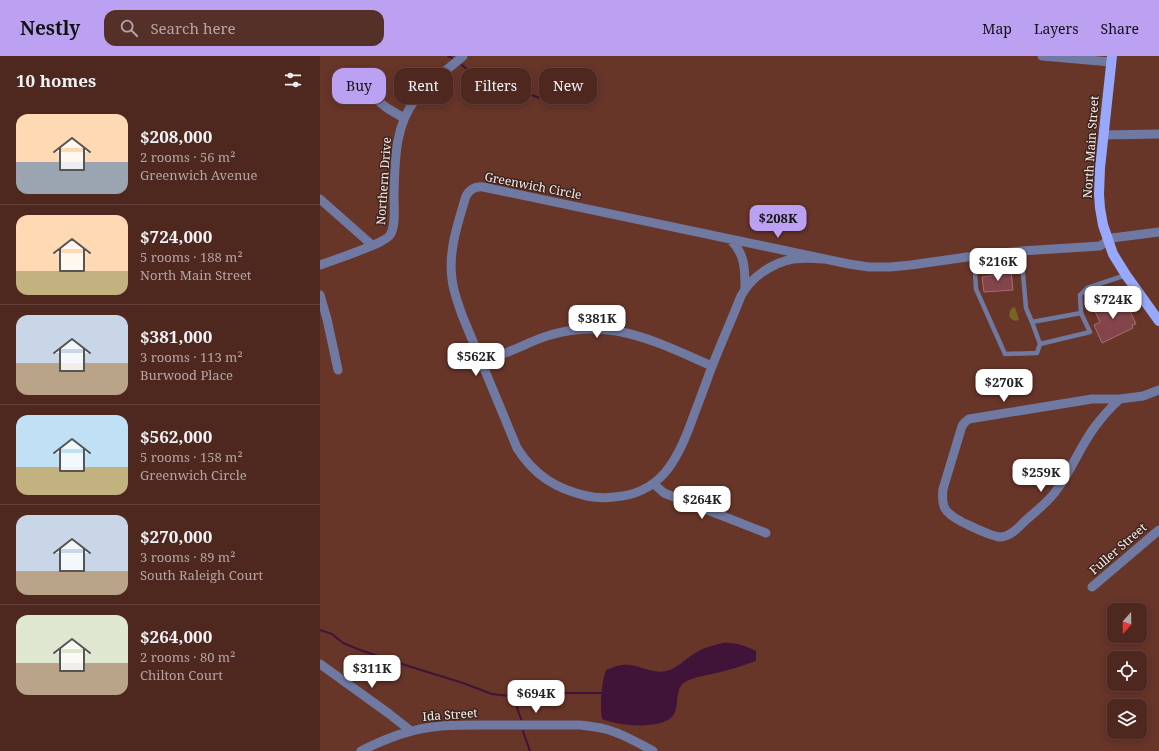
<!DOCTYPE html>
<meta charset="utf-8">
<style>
:root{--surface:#4e281f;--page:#553028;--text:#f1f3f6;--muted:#b3a6a4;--line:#65443d;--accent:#bca0f2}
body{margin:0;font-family:"Noto Serif",serif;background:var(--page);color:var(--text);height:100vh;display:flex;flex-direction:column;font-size:15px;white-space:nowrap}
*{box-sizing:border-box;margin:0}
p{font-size:13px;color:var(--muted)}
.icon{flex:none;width:22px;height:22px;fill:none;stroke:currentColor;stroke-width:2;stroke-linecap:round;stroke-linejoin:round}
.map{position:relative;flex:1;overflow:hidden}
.drawer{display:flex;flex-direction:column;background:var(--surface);width:320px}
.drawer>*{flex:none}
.top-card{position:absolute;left:12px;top:12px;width:380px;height:36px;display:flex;gap:8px}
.needle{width:26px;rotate:200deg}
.fabs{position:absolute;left:787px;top:547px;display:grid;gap:8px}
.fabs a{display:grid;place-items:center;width:40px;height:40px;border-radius:8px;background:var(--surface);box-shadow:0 2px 10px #0003,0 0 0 1px var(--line);font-size:20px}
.price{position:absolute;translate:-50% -34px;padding:0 9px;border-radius:8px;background:#fff;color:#222;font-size:13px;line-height:26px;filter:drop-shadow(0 1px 2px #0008)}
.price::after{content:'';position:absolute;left:50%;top:24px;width:12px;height:9px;margin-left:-6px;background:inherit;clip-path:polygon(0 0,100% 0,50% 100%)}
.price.selected{background:var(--accent);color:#111}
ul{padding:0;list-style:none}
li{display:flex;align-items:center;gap:12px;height:100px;padding:0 16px}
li+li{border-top:1px solid var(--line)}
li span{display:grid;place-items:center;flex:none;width:112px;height:80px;border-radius:12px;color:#555}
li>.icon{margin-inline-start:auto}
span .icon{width:48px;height:48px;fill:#fffc;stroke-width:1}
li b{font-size:17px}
h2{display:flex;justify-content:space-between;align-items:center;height:48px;padding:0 16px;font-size:17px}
.pill{padding:0 14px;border-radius:12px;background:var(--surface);box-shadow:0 2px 10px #0003,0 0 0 1px var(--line);font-size:14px;line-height:36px}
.pill.selected{background:var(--accent);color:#111}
header{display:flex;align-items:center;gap:24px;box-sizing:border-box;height:56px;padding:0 20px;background:var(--accent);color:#111}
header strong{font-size:19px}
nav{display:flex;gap:22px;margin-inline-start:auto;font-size:14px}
.search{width:280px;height:36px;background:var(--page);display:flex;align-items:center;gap:10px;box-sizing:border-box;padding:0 14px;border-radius:12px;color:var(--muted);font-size:15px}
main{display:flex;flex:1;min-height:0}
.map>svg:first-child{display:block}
</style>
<header>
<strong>Nestly</strong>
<div class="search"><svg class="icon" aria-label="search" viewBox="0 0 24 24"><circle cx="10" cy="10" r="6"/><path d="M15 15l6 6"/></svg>Search here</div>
<nav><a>Map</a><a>Layers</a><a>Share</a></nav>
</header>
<main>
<section class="drawer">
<h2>10 homes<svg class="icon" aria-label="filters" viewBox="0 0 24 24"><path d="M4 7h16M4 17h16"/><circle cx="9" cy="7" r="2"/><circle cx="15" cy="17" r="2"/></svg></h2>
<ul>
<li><span style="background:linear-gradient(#ffd9b3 60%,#9aa5b1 0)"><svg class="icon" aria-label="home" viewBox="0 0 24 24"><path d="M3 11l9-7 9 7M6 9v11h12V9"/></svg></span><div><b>$208,000</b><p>2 rooms · 56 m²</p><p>Greenwich Avenue</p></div></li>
<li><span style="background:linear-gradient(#ffd9b3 70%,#c2b280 0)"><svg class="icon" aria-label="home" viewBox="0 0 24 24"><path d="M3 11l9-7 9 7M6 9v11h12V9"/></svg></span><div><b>$724,000</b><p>5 rooms · 188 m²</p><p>North Main Street</p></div></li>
<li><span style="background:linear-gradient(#c9d6e8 60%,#b9a48a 0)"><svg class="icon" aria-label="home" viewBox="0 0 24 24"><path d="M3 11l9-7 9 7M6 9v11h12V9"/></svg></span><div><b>$381,000</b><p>3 rooms · 113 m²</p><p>Burwood Place</p></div></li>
<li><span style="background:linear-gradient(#bfe0f5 65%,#c2b280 0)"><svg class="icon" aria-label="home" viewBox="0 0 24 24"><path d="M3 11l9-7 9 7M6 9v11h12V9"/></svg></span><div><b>$562,000</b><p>5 rooms · 158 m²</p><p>Greenwich Circle</p></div></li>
<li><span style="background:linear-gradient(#c9d6e8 70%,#b9a48a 0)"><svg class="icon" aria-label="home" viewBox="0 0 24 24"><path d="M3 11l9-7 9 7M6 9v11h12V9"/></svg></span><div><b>$270,000</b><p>3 rooms · 89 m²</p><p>South Raleigh Court</p></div></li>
<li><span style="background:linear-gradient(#dfe7d0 60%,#b9a48a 0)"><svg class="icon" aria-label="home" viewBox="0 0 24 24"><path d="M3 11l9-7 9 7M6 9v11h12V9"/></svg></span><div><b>$264,000</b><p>2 rooms · 80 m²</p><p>Chilton Court</p></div></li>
</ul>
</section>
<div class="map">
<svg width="839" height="695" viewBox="0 0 839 695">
<rect width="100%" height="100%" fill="#683529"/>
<path fill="#766525" d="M 695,251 L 699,264 C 694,266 692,264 689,260 L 690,255 L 692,252 Z"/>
<path fill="#401439" d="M 403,587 C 416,586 425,590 436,595 L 436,605 C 424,609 413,613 401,616 C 389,619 376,620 365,626 C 354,633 360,650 353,660 C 341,674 297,670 282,663 C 280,648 281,628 286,614 C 300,608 308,607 322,612 C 330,614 338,617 346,615 C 357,613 367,601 377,596 C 385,591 395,589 403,587 Z"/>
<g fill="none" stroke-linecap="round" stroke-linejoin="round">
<path stroke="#401439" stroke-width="2" d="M 128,0 L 132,2
M 142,9 L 150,16 L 209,38 L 220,42 L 246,48
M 0,574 L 12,578 L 23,587 L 40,594 L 85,609 L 143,627 L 172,638 L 189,640 L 209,640 L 235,637 L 284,637
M 193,640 L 201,663
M 203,675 L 210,695"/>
</g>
<path fill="#83454b" stroke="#a86d72" d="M 691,215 L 693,234 L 664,236 L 662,221 L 677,219 L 677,216 Z
M 798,241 L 805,255 L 809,253 L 816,268 L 812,269 L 813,272 L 782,287 L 774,269 L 780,266 L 774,253 Z"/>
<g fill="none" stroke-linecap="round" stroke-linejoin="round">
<path stroke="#6f79a2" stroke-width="4.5" d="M 701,195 L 706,252 L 712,266
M 654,200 L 656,233 L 685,298 L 717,297 L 720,288
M 761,257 L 712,266 L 720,288 L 770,276 L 761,257 L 760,239 L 767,232 L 806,219"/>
<path stroke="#6f79a2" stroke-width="9" d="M 722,0 L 791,6
M 47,36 L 67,52 L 84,62
M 784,79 L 839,78
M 0,143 L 52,189
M 410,183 C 425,198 425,212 425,232
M 502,203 C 492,202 483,202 473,203 C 452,207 431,221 421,240 C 410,268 397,296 387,324 C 382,338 376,353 371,367 C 357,405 340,438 294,441 C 285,442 276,442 267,440 C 236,433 214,419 197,392 L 142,259 C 138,247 133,235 132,223 C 128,195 138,167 146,140 C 150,133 155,130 163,131 L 529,208 L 549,211 L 570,211 L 591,209 L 654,200 L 701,195 L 780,190 L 792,182 L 839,176
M 0,209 C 13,204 64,188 70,179 C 76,171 74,151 74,140 C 75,107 74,70 96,43 C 109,27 127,14 143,0
M 0,239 L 7,263 L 18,314
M 162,305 C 170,302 179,300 188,296 C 201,291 214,284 227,280 C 289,260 337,286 392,310
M 800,343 C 790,352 782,361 774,372 C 760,391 752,413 738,432 C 730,445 717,454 706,464 C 699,471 691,480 681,481 C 672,481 651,470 642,466 C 625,457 621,452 623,433 L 642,370 L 645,366 L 649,363 L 772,343 L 800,343 L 823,340 L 839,334
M 334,428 L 344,437 L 446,477
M 772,531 L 839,474
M 0,608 L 68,657 L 91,675
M 41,695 C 57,687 74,679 92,675 C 119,668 147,669 174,669 C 203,669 231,669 260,669 C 268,670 277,671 285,673 C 302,677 318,687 333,695"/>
<path stroke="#97a8fd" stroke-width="10" d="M 792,0 L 780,112 L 779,138 L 780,152 L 783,169 L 793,198 L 806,219 L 839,265"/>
</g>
<g text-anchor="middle" stroke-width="3" stroke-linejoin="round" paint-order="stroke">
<g font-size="12" fill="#faede9" stroke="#3d251f">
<text transform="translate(771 91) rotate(-86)" y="4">North Main Street</text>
<text transform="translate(64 125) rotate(-86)" y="4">Northern Drive</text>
<text transform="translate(213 130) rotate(11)" y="4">Greenwich Circle</text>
<text transform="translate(798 493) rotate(-41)" y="4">Fuller Street</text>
<text transform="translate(130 659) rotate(-4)" y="4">Ida Street</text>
</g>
</g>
</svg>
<div class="fabs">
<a><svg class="needle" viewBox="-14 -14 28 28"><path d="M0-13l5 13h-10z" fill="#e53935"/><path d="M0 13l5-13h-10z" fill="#b3a6a4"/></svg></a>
<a><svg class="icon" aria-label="locate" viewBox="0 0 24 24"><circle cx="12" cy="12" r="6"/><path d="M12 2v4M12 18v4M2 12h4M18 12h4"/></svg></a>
<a><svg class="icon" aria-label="layers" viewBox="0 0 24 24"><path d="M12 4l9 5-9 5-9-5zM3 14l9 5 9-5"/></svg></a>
</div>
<b class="price selected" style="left:458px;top:183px">$208K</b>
<b class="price" style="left:678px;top:226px">$216K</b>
<b class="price" style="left:793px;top:264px">$724K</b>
<b class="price" style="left:277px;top:283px">$381K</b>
<b class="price" style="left:156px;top:321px">$562K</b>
<b class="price" style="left:684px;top:347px">$270K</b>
<b class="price" style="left:721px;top:437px">$259K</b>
<b class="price" style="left:382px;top:464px">$264K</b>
<b class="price" style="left:52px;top:633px">$311K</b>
<b class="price" style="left:216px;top:658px">$694K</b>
<div class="top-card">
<a class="pill selected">Buy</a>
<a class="pill">Rent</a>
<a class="pill">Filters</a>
<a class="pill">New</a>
</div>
</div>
</main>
